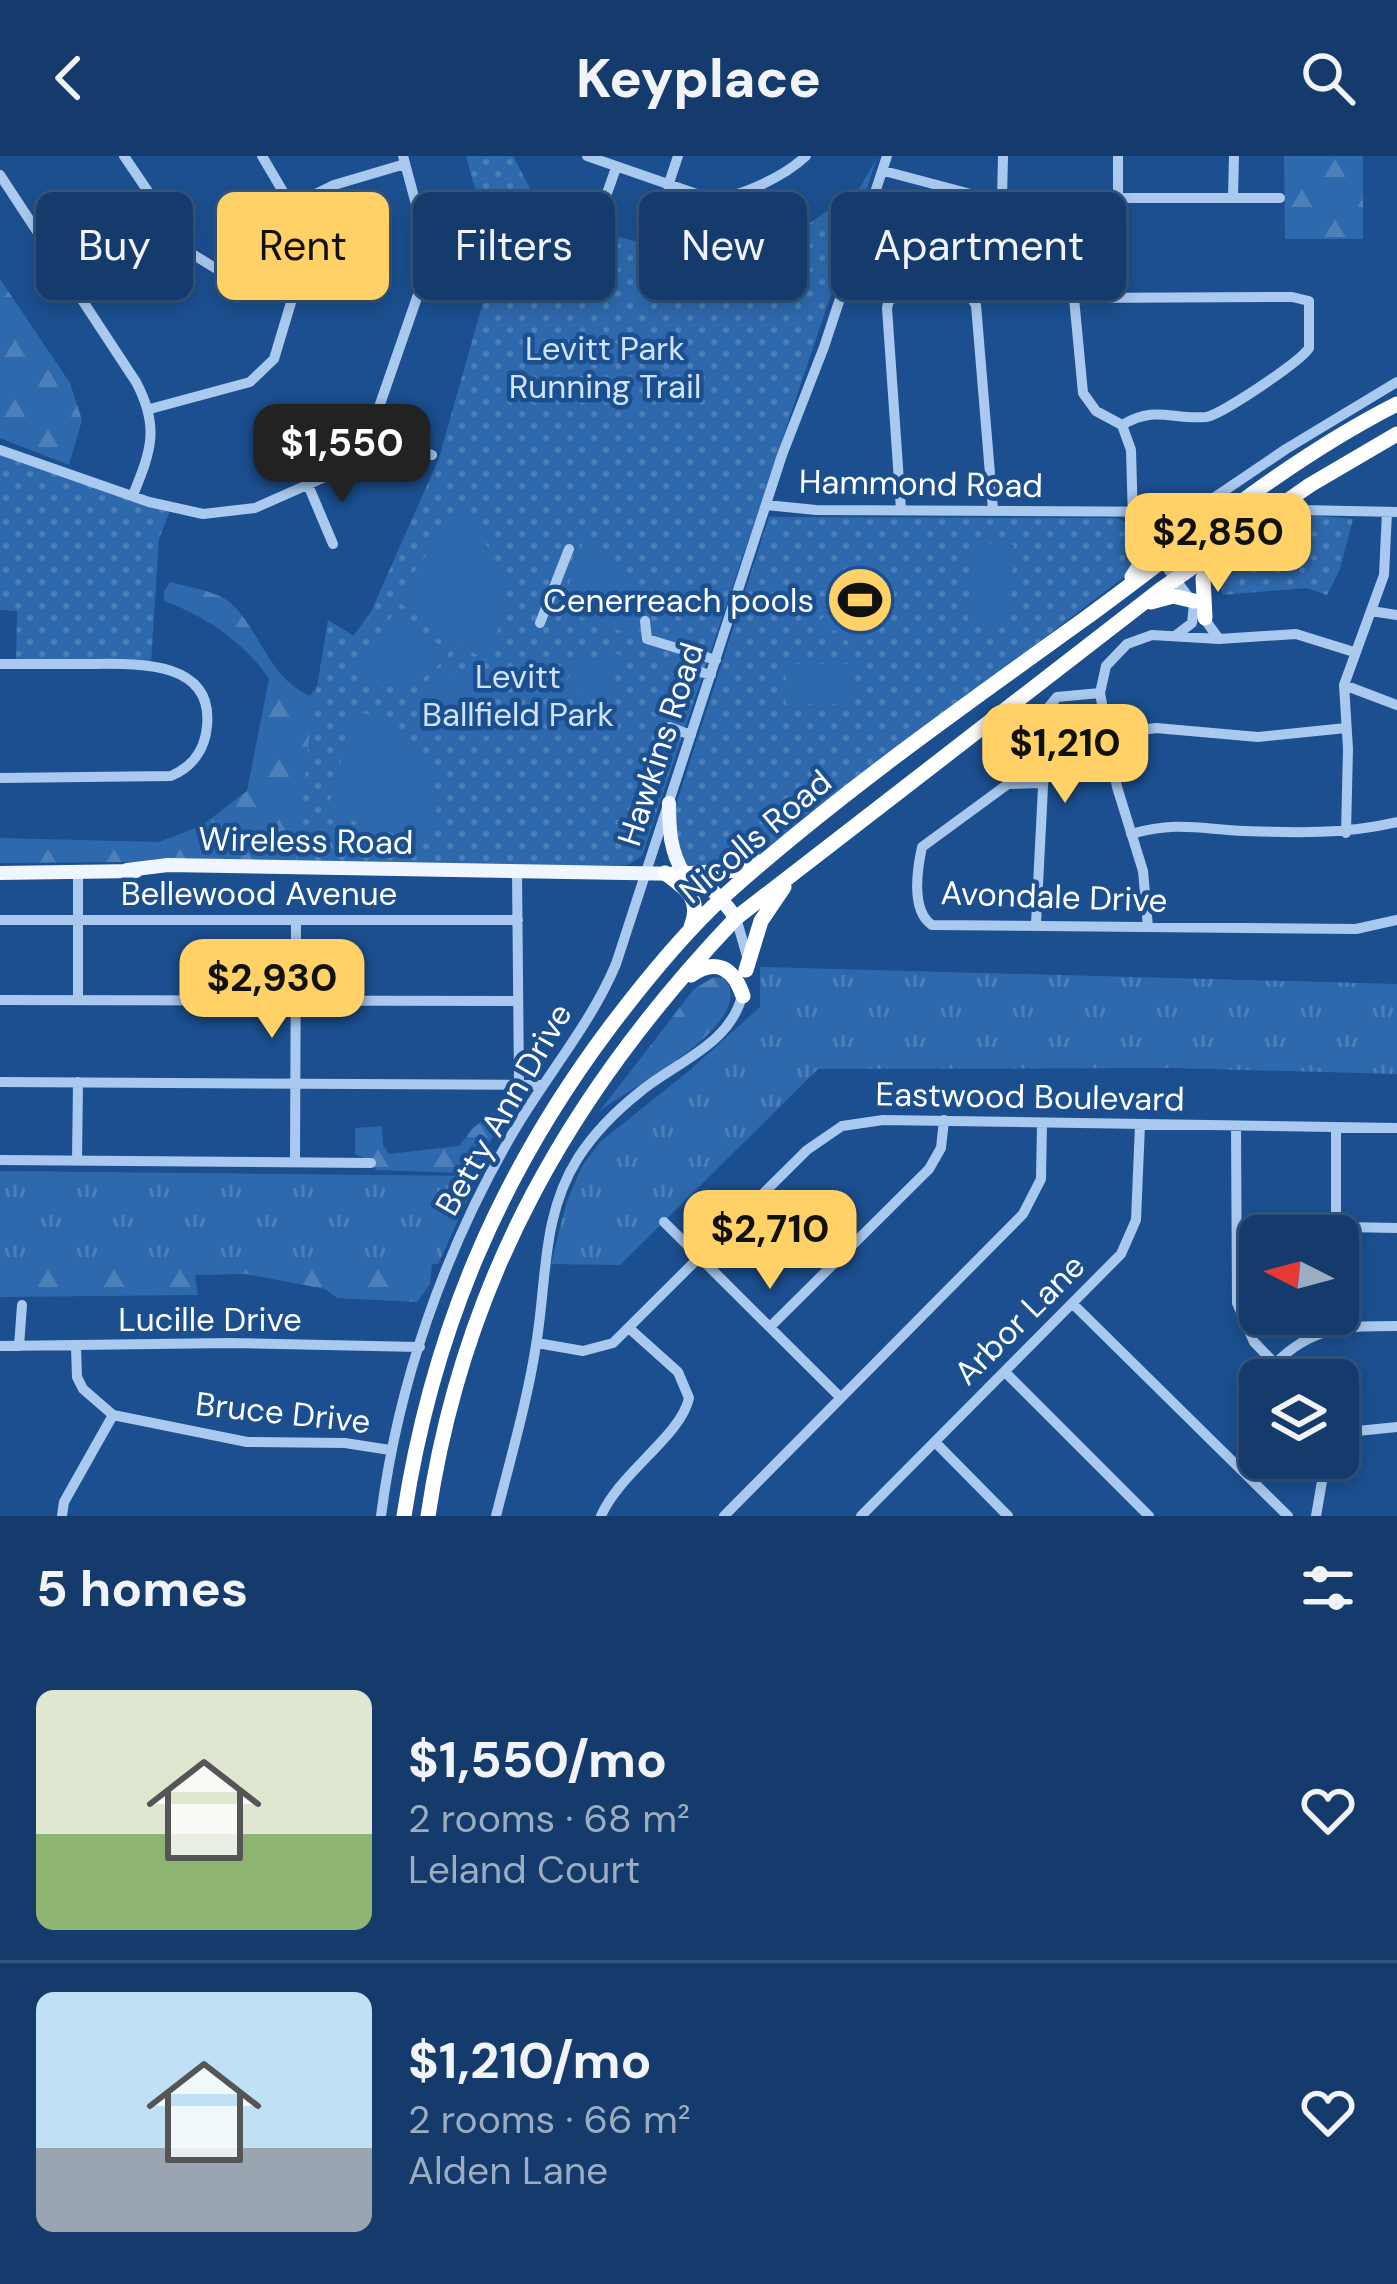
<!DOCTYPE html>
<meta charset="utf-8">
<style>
:root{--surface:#143b6b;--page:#1d4271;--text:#f1f3f6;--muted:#9dadc1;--line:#33557e;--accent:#ffd166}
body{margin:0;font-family:"DM Sans",sans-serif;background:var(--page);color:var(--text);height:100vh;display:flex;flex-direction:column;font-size:45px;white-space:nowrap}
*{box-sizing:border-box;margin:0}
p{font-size:39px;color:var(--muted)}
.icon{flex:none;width:66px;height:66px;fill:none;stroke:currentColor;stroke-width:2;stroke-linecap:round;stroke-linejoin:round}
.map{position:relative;height:1360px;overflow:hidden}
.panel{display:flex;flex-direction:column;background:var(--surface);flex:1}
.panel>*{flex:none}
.hud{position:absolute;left:36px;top:36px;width:1326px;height:108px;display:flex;gap:24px}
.needle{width:78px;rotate:276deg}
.controls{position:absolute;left:1239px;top:1059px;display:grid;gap:24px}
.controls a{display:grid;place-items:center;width:120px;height:120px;border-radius:18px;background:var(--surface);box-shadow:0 6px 18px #0003,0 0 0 3px var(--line);font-size:60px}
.price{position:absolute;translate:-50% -102px;padding:0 27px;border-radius:24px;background:var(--accent);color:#111;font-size:39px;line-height:78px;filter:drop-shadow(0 3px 6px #0008)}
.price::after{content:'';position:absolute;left:50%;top:72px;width:36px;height:27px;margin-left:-18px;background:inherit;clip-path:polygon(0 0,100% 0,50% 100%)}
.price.on{background:#222;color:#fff}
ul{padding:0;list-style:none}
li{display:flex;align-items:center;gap:36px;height:300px;padding:0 36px}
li+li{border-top:3px solid var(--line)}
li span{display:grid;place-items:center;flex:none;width:336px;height:240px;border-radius:18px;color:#555}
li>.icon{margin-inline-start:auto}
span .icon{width:144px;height:144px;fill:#fffc;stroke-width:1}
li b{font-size:51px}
h2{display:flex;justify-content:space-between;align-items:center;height:144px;padding:0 36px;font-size:51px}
.pill{padding:0 42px;border-radius:18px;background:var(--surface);box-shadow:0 6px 18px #0003,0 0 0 3px var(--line);font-size:42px;line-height:108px}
.pill.on{background:var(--accent);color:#111}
header{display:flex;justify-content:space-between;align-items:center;height:156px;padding:0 36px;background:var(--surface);font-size:54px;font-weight:800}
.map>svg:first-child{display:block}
</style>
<header><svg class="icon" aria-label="back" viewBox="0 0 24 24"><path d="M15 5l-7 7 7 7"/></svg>Keyplace<svg class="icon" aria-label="search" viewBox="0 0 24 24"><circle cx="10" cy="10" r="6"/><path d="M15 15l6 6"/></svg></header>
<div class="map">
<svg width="1397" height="1360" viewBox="0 0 1397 1360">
<defs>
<pattern id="grass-tufts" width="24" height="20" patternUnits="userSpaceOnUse" patternTransform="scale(3)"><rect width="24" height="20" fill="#2e69ad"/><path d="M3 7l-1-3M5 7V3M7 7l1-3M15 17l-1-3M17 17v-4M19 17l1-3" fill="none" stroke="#4d80b9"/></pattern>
<pattern id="forest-firs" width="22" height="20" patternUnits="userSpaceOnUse" patternTransform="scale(3)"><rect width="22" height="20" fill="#2e69ad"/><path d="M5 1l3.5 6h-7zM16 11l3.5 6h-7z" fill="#4d80b9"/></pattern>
<pattern id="park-dots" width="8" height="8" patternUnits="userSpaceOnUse" patternTransform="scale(3)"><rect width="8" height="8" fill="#2e69ad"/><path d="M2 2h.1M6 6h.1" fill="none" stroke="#4d80b9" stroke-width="1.8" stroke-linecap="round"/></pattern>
</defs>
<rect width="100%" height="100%" fill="#1b4f8f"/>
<path fill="url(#grass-tufts)" d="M 760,811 L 1397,828 L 1397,918 L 1172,912 L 818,913 L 620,1109 L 551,1108 L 566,1048 L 582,1010 L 600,986 L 690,914 L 760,851 Z
M 0,1015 L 478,1020 L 438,1108 L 0,1106 Z"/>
<path fill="url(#forest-firs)" d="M 1284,0 L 1363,0 L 1363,83 L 1285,83 Z
M 0,123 L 70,227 L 82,264 L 69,309 L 0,282 Z
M 170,426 C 188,431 218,435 232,448 C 261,477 270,523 310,540 L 375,450 L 499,703 L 0,707 L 0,682 L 159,686 L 201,670 L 247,635 L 269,523 C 244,486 206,460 164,445 L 164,436 Z
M 714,821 L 724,822 C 761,867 628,932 599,956 L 694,833 Z
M 509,944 L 479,1012 L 459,1017 L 376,1014 L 369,1004 L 355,998 L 355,972 L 382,970 L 383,989 L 389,998 L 459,990 L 473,972 Z
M 259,1101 L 432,1107 L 430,1128 L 417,1146 L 337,1142 L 325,1133 L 246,1118 L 195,1119 L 198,1139 L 0,1141 L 0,1104 Z"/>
<path fill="url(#park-dots)" d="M 466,0 L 513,0 L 532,36 L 568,67 L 742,114 L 859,33 L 877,2 L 642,700 L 628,709 L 295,709 L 310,573 L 328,464 L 359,483 L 439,302 L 491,118 L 486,73 Z
M 0,294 L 171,352 L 159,383 L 151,508 L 16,508 L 17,455 L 0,454 Z
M 1299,358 L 1353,363 L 1340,413 L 1327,439 L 1306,432 L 1223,439 L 1216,414 Z
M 769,361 L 1116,362 C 1140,370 1137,390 1137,411 L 886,603 L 805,660 L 752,706 L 680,711 L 664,686 Z"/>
<path fill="#2e69ad" d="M 459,357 C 504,398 519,449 483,503 L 397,445 L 398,437 Z
M 583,386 C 625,401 644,435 630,478 L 565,456 L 566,438 Z
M 972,387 L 1014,389 L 1010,472 L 968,470 Z
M 861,405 L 898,447 L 863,482 L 858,478 L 849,487 L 837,475 L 824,473 L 821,464 L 832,452 L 826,441 Z
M 392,460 L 398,460 L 450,496 C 418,535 404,535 358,517 Z
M 608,497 L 620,498 L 610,547 L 563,529 L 581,506 Z
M 786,508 L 852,508 L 852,548 L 786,548 Z
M 467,513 L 494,513 L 488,578 L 483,582 L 415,571 C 419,540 438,520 467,513 Z
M 367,558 C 381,565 397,571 409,582 C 437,605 445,656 427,688 L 327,657 L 353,559 Z"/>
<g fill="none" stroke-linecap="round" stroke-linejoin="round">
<path stroke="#a9c9ee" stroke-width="10" d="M 124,0 L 189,96 L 220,115 L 296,139
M 587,0 L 711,43 C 740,42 785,20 806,0
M 1118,0 L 1118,41
M 884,15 L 986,42 L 1280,42
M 0,19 L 136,226 C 160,271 151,295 133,339
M 668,30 L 678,0
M 1233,41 L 1234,0
M 1002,42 L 1003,0
M 1065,43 L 1064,81 L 1074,142 L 1083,237 L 1096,255 L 1122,269 L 1131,294 L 1133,365 L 1219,483
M 293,49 L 334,29 L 405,8
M 597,65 L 616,12
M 1074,142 L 1292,141 L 1309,145 L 1309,192 C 1300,206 1221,259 1206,261 C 1171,264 1156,249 1122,269
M 150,253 L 250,226 L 274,203 L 305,100 L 298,61 L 262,0
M 370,277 L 432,299
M 0,294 L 149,346 L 203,358 L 255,352 L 325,321 L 349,302 L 370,277 L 422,127 L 424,78 L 403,0
M 308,329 L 333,388
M 766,349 L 816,354 L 1193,356 L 1286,293 L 1397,226
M 901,354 L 887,152 L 889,144 L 904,138 L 959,136 L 968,137 L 976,149 L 993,354
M 1301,354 L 1397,356
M 1371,455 L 1397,459
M 645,465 L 647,483 L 716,504
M 540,467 L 569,393
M 1175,480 L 1192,467 L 1194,448
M 0,508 C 28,508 56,508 85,508 C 130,508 214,501 207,570 C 205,594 192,611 171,620 L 0,622
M 689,513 L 711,519
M 1344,529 L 1397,549
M 669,571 L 691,579
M 1107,579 L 1156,572 L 1258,581 L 1346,572
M 1042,627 L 1008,628 L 922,691 C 917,714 911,755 932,769 L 1356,773 L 1397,764
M 1346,677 L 1348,593 L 1344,529 L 1384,419 L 1387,356
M 1131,678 C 1178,665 1199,673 1245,675 C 1297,677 1345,678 1397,666
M 78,714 L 78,843
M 517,716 L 519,928
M 736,762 L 747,800
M 0,764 L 518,764
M 1036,768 L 1047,553 L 1057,541 L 1100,537
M 1148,771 L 1143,715 L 1117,631 L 1100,537 L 1106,510 L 1127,488 L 1152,479 L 1219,483 L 1296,478 L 1354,496
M 0,844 L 518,845
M 0,926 L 543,929
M 1236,970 L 1237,1147 L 1254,1186 L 1291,1224
M 1336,972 L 1336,1064 L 1345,1071 L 1397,1072
M 0,1004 L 371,1007
M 77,1005 L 78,926
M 295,1006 L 296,765
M 664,1066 L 840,1241
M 1074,1149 L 1288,1360
M 772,1169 L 929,1013 L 941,992 L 944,964
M 537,1187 L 583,1195 L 613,1187 L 807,994 L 842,970 L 883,964 L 1397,972
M 0,1190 L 230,1187 L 420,1191
M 19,1190 L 22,1149
M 76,1191 L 77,1221 L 83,1233 L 113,1259 L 247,1286 L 345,1287 L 390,1294
M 1275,1208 C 1311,1170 1348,1170 1397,1170
M 1006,1217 L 1149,1360
M 1338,1277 L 1397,1271
M 936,1287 L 1008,1360
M 62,1360 L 64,1346 L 113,1259
M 381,1360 C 398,1227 444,1096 511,980 C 544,922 590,870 616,808 L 782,299 L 824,191 L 887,0
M 496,1360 C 510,1304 527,1247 536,1189 C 547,1126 541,1060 578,1002 C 594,977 617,954 641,935 C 678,905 732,888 743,836
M 601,1360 C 620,1316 681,1280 689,1242 L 678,1216 L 630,1173
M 724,1360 L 1023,1058 L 1041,1023 L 1042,968
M 861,1360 L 1121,1098 L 1136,1064 L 1140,969
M 1316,1360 L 1326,1302"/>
<path stroke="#f0f6ff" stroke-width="14" d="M 669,647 C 669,674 670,695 684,718
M 127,714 L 168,709 L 684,718 C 707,725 722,743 736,762
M 0,717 L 136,715"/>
<path stroke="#fff" stroke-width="15" d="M 1132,421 L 1143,404 L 1143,378 L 1169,383 L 1196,376
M 1151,446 L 1173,440 L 1194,445
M 1205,462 L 1203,422 L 1215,403
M 665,717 C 687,733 702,743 691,771
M 684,718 L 739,714 L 758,706
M 746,814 L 761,765 L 784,731
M 691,819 C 717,801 734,813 743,840
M 404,1360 C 432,1177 499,1019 610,871 C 644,826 681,780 723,741 C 834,641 962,551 1083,464 C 1185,390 1284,305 1397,248
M 428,1360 C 463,1123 572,934 736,762 L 1160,434 L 1310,329 L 1397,278"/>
</g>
<defs>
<g id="stadium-disc" transform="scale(3.45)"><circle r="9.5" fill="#ffd166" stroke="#1b4f8f"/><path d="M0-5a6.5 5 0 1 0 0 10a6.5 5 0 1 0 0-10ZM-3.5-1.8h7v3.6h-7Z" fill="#111"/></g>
</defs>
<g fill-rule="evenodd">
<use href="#stadium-disc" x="860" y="444"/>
</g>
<g text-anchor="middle" stroke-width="9" stroke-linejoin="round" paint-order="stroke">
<g font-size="33" fill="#cfe3fa" stroke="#1b4f8f">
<text x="605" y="204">Levitt Park<tspan x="605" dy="38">Running Trail</tspan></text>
<text x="518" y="532">Levitt<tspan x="518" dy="38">Ballfield Park</tspan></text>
</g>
<g font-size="33" fill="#fff" stroke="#1b4f8f">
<text transform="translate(921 327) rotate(1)" y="12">Hammond Road</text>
<text transform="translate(660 588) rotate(-72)" y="12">Hawkins Road</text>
<text transform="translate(755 680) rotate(-40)" y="12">Nicolls Road</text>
<text transform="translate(306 684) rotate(1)" y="12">Wireless Road</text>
<text x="259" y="749">Bellewood Avenue</text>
<text transform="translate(1054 740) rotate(2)" y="12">Avondale Drive</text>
<text transform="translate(1030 940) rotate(1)" y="12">Eastwood Boulevard</text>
<text transform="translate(503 953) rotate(-60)" y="12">Betty Ann Drive</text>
<text x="210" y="1175">Lucille Drive</text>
<text transform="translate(1019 1163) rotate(-45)" y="12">Arbor Lane</text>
<text transform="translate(283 1256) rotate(6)" y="12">Bruce Drive</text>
</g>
<g font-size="33" fill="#fff" stroke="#1b4f8f" text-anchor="end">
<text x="814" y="456">Cenerreach pools</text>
</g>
</g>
</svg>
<div class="controls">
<a><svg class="needle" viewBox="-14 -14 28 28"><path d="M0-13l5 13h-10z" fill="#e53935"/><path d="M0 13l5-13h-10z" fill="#9dadc1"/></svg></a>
<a><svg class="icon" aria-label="layers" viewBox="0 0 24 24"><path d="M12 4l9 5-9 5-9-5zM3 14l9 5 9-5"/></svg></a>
</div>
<b class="price on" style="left:342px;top:350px">$1,550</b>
<b class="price" style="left:1218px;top:439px">$2,850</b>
<b class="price" style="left:1065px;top:650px">$1,210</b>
<b class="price" style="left:272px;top:885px">$2,930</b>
<b class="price" style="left:770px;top:1136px">$2,710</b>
<div class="hud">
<a class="pill">Buy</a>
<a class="pill on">Rent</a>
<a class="pill">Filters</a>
<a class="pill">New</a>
<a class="pill">Apartment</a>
</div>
</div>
<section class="panel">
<h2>5 homes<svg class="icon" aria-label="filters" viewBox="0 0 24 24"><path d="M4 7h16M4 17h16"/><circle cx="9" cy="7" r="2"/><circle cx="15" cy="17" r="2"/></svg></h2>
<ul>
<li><span style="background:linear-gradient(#dfe7d0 60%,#8fb573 0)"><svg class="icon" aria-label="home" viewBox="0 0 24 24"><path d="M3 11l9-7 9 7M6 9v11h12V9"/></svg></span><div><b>$1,550/mo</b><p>2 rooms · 68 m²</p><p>Leland Court</p></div><svg class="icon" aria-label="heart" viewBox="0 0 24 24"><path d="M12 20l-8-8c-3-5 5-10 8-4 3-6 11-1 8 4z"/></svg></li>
<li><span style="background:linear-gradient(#bfe0f5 65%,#9aa5b1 0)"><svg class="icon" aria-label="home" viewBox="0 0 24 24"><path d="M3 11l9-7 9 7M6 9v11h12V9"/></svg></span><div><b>$1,210/mo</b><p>2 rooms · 66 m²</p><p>Alden Lane</p></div><svg class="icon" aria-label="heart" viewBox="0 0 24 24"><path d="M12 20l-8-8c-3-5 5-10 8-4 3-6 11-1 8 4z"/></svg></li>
</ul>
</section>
